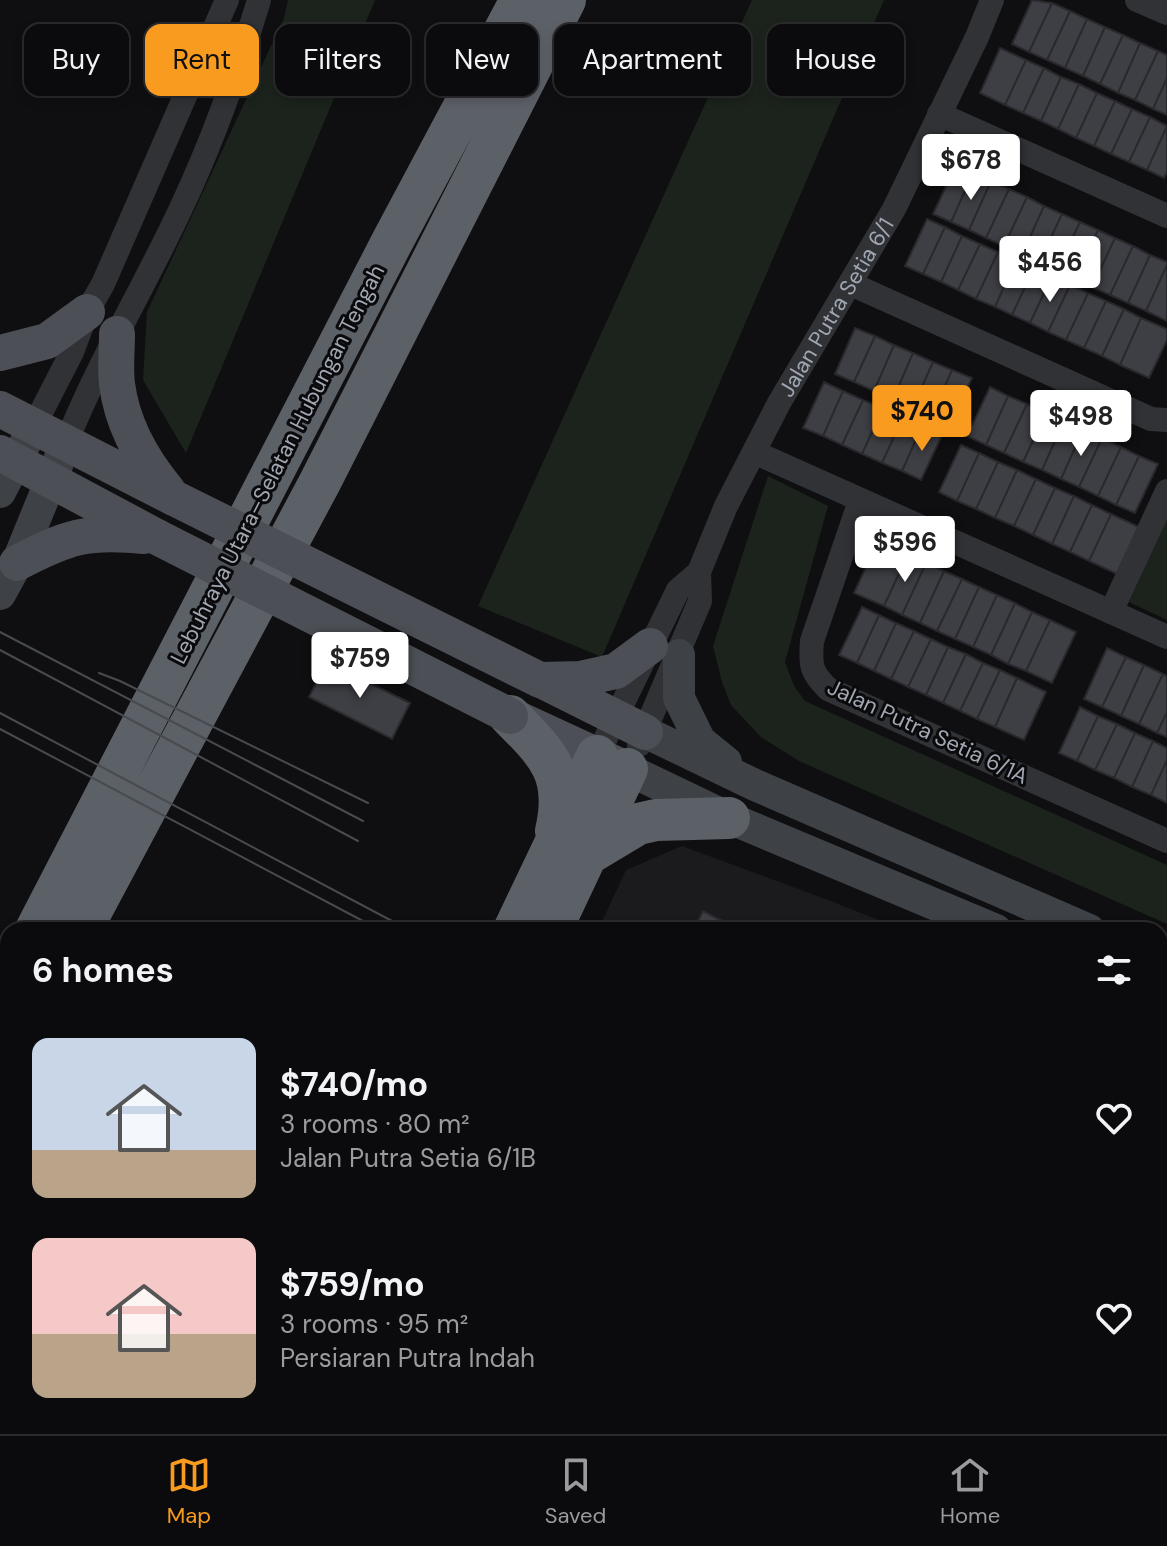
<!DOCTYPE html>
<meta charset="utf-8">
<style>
:root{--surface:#0b0b0d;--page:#19191b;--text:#f1f3f6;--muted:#9a9b9d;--line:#2b2b2e;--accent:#f99b1f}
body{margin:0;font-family:"DM Sans",sans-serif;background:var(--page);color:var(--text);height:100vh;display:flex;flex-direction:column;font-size:30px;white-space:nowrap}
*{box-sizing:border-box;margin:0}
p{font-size:26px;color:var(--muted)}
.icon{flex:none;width:44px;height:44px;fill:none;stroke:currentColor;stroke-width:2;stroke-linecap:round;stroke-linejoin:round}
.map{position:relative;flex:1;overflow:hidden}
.details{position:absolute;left:0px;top:922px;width:1168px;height:512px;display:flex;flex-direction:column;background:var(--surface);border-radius:24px 24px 0 0;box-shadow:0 4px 12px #0003,0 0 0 2px var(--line)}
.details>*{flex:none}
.banner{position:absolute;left:24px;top:24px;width:1120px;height:72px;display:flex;gap:16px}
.price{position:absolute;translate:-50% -68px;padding:0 18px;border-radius:8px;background:#fff;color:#222;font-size:26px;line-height:52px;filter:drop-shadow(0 2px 4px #0008)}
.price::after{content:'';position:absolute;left:50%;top:48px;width:24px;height:18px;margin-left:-12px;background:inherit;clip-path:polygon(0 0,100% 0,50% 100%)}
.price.current{background:var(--accent);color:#111}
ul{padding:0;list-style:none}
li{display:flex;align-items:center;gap:24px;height:200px;padding:0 32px}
li span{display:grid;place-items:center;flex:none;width:224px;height:160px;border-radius:16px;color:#555}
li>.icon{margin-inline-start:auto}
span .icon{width:96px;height:96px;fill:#fffc;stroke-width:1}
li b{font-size:34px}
h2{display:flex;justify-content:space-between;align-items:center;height:96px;padding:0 32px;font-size:34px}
.pill{padding:0 28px;border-radius:16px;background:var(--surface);box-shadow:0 4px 12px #0003,0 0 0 2px var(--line);font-size:28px;line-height:72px}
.pill.current{background:var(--accent);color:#111}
.menu{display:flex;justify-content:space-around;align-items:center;height:112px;border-top:2px solid var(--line);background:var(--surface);font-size:22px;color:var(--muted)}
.menu a{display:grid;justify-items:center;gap:4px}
.menu .current{color:var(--accent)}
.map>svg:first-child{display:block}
</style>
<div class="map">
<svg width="1167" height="1434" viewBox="0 0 1167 1434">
<rect width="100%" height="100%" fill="#0f0f11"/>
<path fill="#1b1b1e" d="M 682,846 L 828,900 L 904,930 L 598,930 L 626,870 Z
M 1160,1040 L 1164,1042 L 1167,1179 L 1160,1198 Z
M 480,1426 L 1073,1426 L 1070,1434 L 479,1434 Z"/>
<path fill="#1b231c" d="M 288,0 L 375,0 L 186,453 L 143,380 L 147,312 L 284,18 Z
M 752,0 L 884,0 L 602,657 L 478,606 Z
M 768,476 L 828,506 L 785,662 L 794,686 L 805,701 L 1167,865 L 1167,924 L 799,761 L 761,737 L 731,705 L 722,682 L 713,646 Z
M 1167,518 L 1167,620 L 1129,602 Z"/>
<path fill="#3e3f44" stroke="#29292d" stroke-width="2" d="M 1032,0 L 1052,3 L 1029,52 L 1012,44 Z
M 1052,3 L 1070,11 L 1047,60 L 1029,52 Z
M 1070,11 L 1087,19 L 1065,68 L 1047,60 Z
M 1087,19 L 1105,27 L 1083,76 L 1065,68 Z
M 1105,27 L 1123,35 L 1100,84 L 1083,76 Z
M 1123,35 L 1140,43 L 1118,93 L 1100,84 Z
M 1140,43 L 1158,51 L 1135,100 L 1118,93 Z
M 1000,48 L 1026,60 L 1005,105 L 980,93 Z
M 1158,51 L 1167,55 L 1167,78 L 1153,109 L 1135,100 Z
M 1026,60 L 1044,68 L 1023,113 L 1005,105 Z
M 1044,68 L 1061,77 L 1041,121 L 1023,113 Z
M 1061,77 L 1079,84 L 1058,129 L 1041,121 Z
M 1167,78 L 1167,115 L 1153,109 Z
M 1079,84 L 1097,93 L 1076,138 L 1058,129 Z
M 1097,93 L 1115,101 L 1094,146 L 1076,138 Z
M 1115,101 L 1132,109 L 1111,154 L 1094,146 Z
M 1132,109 L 1150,117 L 1129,162 L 1111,154 Z
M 1150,117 L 1167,126 L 1147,170 L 1129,162 Z
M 1167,126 L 1167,172 L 1164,178 L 1147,170 Z
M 956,165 L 973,173 L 951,222 L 933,214 Z
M 973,173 L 991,181 L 969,230 L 951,222 Z
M 991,181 L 1009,189 L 986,238 L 969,230 Z
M 1009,189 L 1027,197 L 1004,246 L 986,238 Z
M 1027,197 L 1044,206 L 1022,255 L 1004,246 Z
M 1044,206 L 1062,214 L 1039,263 L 1022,255 Z
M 1062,214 L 1080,222 L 1057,271 L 1039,263 Z
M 927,219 L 945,227 L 923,274 L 905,266 Z
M 1080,222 L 1098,230 L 1075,279 L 1057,271 Z
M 945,227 L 962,236 L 941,282 L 923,274 Z
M 1098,230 L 1115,238 L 1092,287 L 1075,279 Z
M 962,236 L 980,244 L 958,290 L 941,282 Z
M 1115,238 L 1133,246 L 1110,295 L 1092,287 Z
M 980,244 L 998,252 L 976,299 L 958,290 Z
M 1133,246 L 1150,255 L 1128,303 L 1110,295 Z
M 998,252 L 1016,260 L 995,307 L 976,299 Z
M 1150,255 L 1167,262 L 1167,265 L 1146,311 L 1128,303 Z
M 1016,260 L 1034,268 L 1012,315 L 995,307 Z
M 1167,265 L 1167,321 L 1146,311 Z
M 1034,268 L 1052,276 L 1030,323 L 1012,315 Z
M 1052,276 L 1070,285 L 1048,332 L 1030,323 Z
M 1070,285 L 1088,293 L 1066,340 L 1048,332 Z
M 1088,293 L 1106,301 L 1084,348 L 1066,340 Z
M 1106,301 L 1124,309 L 1102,356 L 1084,348 Z
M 1124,309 L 1141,318 L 1120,365 L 1102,356 Z
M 1141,318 L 1167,329 L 1167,340 L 1149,378 L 1120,365 Z
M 855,328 L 875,336 L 854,382 L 835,374 Z
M 875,336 L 894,345 L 874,391 L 854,382 Z
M 894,345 L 913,353 L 893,399 L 874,391 Z
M 913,353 L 933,362 L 913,407 L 893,399 Z
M 933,362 L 952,370 L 932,416 L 913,407 Z
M 952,370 L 972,378 L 951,424 L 932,416 Z
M 824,382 L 843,391 L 823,436 L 803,428 Z
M 990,387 L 1008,396 L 986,445 L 967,436 Z
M 843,391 L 863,400 L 842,445 L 823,436 Z
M 1008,396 L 1027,404 L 1004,453 L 986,445 Z
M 863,400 L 883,408 L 862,454 L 842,445 Z
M 1027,404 L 1046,413 L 1023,462 L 1004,453 Z
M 883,408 L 903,417 L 882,463 L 862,454 Z
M 1046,413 L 1064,421 L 1042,470 L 1023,462 Z
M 903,417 L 922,426 L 902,471 L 882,463 Z
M 1064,421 L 1083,430 L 1061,479 L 1042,470 Z
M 922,426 L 942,435 L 921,480 L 902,471 Z
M 1083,430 L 1102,438 L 1079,487 L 1061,479 Z
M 1102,438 L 1121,447 L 1098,496 L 1079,487 Z
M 961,445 L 979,453 L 957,501 L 939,492 Z
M 1121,447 L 1139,456 L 1116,505 L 1098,496 Z
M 979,453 L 998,462 L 976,509 L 957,501 Z
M 1139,456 L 1158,464 L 1135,513 L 1116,505 Z
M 998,462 L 1017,470 L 995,518 L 976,509 Z
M 1017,470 L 1036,479 L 1014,526 L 995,518 Z
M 1036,479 L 1055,488 L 1033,535 L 1014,526 Z
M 1055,488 L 1074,496 L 1052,544 L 1033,535 Z
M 1074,496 L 1092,505 L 1070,552 L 1052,544 Z
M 1092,505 L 1111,514 L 1089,561 L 1070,552 Z
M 1111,514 L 1139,527 L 1117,574 L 1089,561 Z
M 878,541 L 908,554 L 884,606 L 854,593 Z
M 908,554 L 926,563 L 902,615 L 884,606 Z
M 926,563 L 944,571 L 920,623 L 902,615 Z
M 944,571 L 962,579 L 937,631 L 920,623 Z
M 962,579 L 979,587 L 955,639 L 937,631 Z
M 979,587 L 997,595 L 973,647 L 955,639 Z
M 997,595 L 1015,603 L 991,655 L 973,647 Z
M 1015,603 L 1032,612 L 1008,664 L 991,655 Z
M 862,607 L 879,615 L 857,663 L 839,655 Z
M 1032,612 L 1050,620 L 1026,671 L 1008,664 Z
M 879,615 L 896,623 L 874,671 L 857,663 Z
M 1050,620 L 1076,632 L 1052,683 L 1026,671 Z
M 896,623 L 914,631 L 891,679 L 874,671 Z
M 914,631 L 931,639 L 908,687 L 891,679 Z
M 931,639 L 948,647 L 926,695 L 908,687 Z
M 948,647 L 966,654 L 943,703 L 926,695 Z
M 1107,648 L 1126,657 L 1102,707 L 1084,699 Z
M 966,654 L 983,663 L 960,711 L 943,703 Z
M 1126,657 L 1144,665 L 1121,716 L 1102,707 Z
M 327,662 L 410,703 L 392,739 L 309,697 Z
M 983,663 L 1000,670 L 977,719 L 960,711 Z
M 1144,665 L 1163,674 L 1139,724 L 1121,716 Z
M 1000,670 L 1017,678 L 995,727 L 977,719 Z
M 1163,674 L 1167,676 L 1167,712 L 1157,733 L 1139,724 Z
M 1017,678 L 1046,692 L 1024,740 L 995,727 Z
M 1080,707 L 1098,716 L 1077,761 L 1059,753 Z
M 1167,712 L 1167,737 L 1157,733 Z
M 1098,716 L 1117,724 L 1095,770 L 1077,761 Z
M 1117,724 L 1135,733 L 1114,778 L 1095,770 Z
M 1135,733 L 1153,741 L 1132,787 L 1114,778 Z
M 1153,741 L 1167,748 L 1167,760 L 1151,795 L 1132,787 Z
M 1167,760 L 1167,803 L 1151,795 Z
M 703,911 L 740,930 L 693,930 Z
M 1160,1381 L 1167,1383 L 1167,1434 L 1137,1429 L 1138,1426 L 1160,1426 Z
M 556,1426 L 655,1426 L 653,1434 L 555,1434 Z
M 721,1426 L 929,1426 L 926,1434 L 718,1434 Z"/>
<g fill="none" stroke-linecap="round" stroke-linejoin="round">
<g stroke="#303236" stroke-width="24">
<path d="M 1137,0 L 1167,13"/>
<path d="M 939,114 L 1167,216"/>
<path d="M 851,284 L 1151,419 L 1167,420"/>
<path d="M 34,426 L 72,352 L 87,312 L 103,284 L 227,0"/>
<path d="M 66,443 C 99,361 145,286 182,206 C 213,140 238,70 259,0"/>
<path d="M 754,452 L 1167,637"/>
<path d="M 860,501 L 812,641 C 810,666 811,672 828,689 L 1167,841"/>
<path d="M 1111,612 L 1167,491"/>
<path id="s1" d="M 639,745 L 700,601 L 699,572 L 726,506 L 779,403 L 894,209 L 977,37 L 992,0"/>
<path d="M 597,756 L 678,590 L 699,572"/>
<path d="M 1080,1434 L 1083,1426"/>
</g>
<path stroke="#3e4146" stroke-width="32" d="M 0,492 L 34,426
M 0,594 L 17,563 L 66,443
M 679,655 L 679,698 L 700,741 L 726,762
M 645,732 L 755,785 L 1089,930
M 627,769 L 729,818 L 996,930
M 1160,960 L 1167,963
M 1160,999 L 1167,1002"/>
<path stroke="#4c4f55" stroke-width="36" d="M 117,334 C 117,350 115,368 117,384 C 122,424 143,461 168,491
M 0,353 L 47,341 L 87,312
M 0,409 L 174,498
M 0,453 L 157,537
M 17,563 C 67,537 87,530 144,536
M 540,680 L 580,679 L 616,671 L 650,646
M 545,682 L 645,732
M 516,718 L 622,767"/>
<path stroke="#5c6067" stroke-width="42" d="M 510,716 C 548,754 569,774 556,831
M 588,854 L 638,824 L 656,820 L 729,818
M 36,930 L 393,240 L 521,0
M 81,930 L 320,482 L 565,0
M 514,930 L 597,756
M 551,930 L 627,769
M 0,998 L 8,983
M 0,1082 L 8,1067
M 312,1434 L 313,1426
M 369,1434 L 371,1426"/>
<path stroke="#474a4f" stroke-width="2" d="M 0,632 L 363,821
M 0,650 L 358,841
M 99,673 L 120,681 L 368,803
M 0,713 L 409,930
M 0,729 L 380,930
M 1160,1260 L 1167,1261"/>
<path stroke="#4c4f55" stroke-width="36" d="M 174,498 L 540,680
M 157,537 L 510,716"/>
</g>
<g text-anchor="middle" stroke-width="6" stroke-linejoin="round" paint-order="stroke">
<g font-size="22" fill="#a0a7b2" stroke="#0a0a0c">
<text dy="8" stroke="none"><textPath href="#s1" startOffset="484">Jalan Putra Setia 6/1</textPath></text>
<text transform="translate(277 464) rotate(-63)" y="8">Lebuhraya Utara–Selatan Hubungan Tengah</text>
<text transform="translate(928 731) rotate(25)" y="8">Jalan Putra Setia 6/1A</text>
</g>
</g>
</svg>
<b class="price" style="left:971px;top:202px">$678</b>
<b class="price" style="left:1050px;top:304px">$456</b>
<b class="price current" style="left:922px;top:453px">$740</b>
<b class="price" style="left:1081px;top:458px">$498</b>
<b class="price" style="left:905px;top:584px">$596</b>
<b class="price" style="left:360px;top:700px">$759</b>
<div class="banner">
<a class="pill">Buy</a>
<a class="pill current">Rent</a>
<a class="pill">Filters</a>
<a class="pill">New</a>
<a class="pill">Apartment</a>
<a class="pill">House</a>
</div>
<section class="details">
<h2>6 homes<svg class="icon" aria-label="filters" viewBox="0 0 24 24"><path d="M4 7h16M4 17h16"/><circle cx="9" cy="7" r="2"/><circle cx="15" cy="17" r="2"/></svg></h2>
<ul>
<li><span style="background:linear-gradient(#c9d6e8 70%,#b9a48a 0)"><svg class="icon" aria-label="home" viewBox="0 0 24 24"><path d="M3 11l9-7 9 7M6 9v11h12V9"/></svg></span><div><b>$740/mo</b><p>3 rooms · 80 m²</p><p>Jalan Putra Setia 6/1B</p></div><svg class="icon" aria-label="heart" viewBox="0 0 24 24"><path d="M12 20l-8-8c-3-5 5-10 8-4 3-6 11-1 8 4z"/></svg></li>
<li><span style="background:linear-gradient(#f6c9c9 60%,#b9a48a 0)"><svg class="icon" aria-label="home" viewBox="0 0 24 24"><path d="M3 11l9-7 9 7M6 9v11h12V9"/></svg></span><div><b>$759/mo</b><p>3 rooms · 95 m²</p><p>Persiaran Putra Indah</p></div><svg class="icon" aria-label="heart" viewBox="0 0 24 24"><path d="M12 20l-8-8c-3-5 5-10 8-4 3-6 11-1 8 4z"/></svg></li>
</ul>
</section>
</div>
<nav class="menu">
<a class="current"><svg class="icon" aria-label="map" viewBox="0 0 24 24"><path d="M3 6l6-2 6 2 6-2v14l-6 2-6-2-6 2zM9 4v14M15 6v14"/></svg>Map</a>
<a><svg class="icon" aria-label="saved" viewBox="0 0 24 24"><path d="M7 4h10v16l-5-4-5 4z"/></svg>Saved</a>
<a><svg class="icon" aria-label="home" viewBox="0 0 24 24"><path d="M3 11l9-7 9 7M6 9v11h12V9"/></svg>Home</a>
</nav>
